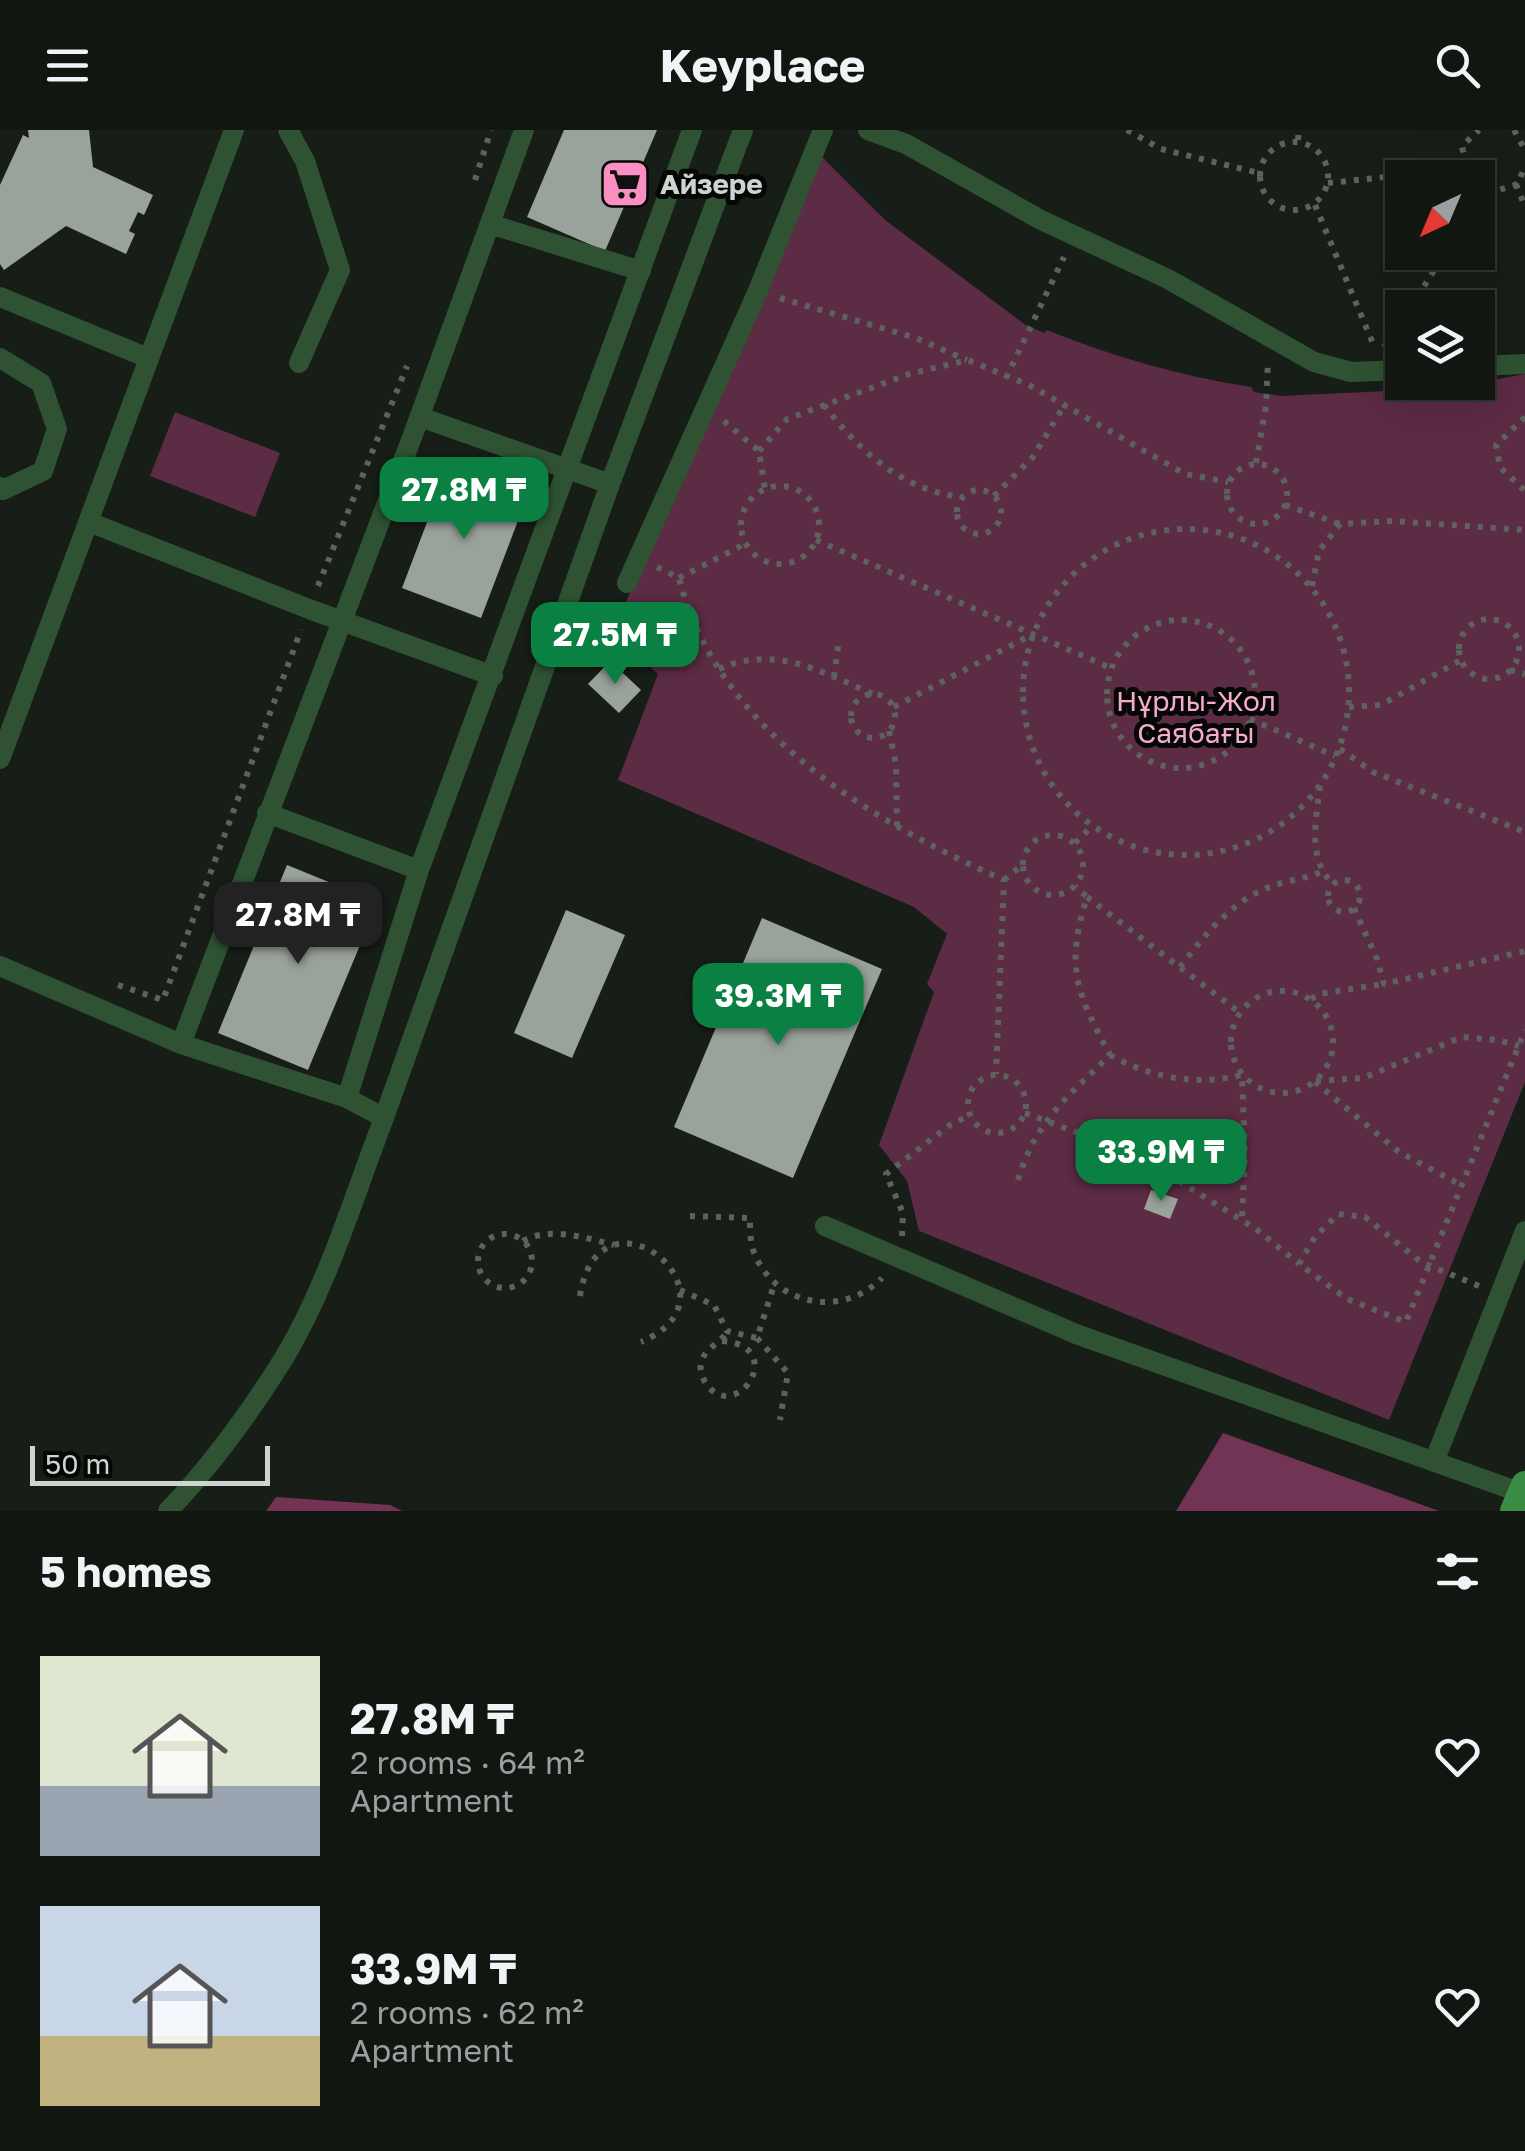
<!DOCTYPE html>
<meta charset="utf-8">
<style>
:root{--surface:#111611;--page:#1a1f1a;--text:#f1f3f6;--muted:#9c9f9f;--line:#303531;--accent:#0b8043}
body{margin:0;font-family:"Golos Text",sans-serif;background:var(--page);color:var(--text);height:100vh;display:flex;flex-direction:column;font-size:38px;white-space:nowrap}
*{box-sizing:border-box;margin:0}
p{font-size:32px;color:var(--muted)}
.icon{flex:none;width:55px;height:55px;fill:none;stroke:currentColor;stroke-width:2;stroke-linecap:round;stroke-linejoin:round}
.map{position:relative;height:1381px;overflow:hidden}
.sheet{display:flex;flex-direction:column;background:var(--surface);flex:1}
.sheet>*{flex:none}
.needle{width:65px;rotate:224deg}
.controls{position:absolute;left:1385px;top:30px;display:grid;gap:20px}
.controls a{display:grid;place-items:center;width:110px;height:110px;border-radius:0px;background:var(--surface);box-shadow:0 10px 40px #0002,0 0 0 2px var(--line);font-size:50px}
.scale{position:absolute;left:30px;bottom:25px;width:240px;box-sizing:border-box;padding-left:10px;border:5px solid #d0d4d0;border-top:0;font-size:28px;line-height:35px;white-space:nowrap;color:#d0d4d0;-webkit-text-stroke:8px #050705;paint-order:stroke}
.price{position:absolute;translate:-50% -85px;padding:0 22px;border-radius:20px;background:var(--accent);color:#fff;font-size:32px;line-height:65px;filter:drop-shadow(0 2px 5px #0008)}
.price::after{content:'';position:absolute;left:50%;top:60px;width:30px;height:22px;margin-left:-15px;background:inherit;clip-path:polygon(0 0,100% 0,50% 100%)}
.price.current{background:#222;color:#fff}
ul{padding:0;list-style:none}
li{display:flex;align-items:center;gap:30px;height:250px;padding:0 40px}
li span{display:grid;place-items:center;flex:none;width:280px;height:200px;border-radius:0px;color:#555}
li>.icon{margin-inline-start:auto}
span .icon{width:120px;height:120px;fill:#fffc;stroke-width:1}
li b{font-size:42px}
h2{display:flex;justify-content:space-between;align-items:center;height:120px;padding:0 40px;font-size:42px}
header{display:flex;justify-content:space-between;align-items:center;height:130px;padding:0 40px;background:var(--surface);font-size:45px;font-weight:700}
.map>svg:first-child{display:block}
</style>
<header><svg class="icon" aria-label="menu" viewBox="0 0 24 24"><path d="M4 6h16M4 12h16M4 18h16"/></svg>Keyplace<svg class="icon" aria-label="search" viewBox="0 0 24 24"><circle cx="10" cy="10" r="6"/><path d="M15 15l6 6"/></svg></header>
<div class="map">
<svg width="1525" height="1381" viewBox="0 0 1525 1381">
<rect width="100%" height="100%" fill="#171d17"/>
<path fill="#5c2b44" d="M 822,27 L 885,90 L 1027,196 L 1045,203 L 1047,200 C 1114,227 1180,246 1251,257 L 1254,262 L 1281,266 L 1451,258 L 1525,244 L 1525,952 L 1389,1290 L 919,1101 L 907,1051 L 879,1015 L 934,862 L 927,854 L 947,804 L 914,777 L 618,650 L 658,544 L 621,511 L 622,504 L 615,497 Z
M 175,282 L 280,323 L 255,387 L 150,346 Z"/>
<path fill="#713454" d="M 1223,1303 L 1439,1381 L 1176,1381 Z
M 276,1367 L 390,1375 L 402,1381 L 266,1381 Z"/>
<path fill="#9aa39b" d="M 28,0 L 89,0 L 93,37 L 153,65 L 144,85 L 138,82 L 129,101 L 135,104 L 126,124 L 66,96 L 4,140 L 0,134 L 0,55 L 23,5 L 29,8 Z
M 564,0 L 657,0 L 605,121 L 527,87 Z
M 448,337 L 527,367 L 481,488 L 402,458 Z
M 610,531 L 641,560 L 619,583 L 588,554 Z
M 287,735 L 378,772 L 308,940 L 218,903 Z
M 566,780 L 625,805 L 572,928 L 514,903 Z
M 762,788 L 882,839 L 793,1048 L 674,997 Z
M 1151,1060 L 1178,1069 L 1170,1089 L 1144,1079 Z"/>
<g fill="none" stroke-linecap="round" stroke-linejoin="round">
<path stroke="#5d625d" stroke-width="6" stroke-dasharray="5 8" stroke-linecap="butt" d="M 1127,0 L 1161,19 L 1259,43
M 1514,0 L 1525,20
M 1298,10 L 1299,0
M1260 46a34 34 0 1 1 68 0a34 34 0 1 1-68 0Z
M 1468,48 L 1462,16 L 1479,0
M 475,50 L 491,0
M 1328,53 L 1463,39
M 1478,54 L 1489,63 L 1518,54 L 1525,35
M 1516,54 L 1525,77
M 1478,74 L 1487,60
M 1315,75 L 1374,216
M 780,168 L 916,208 L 967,230
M 1410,178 L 1446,122
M 1384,217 L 1402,189
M 1006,248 L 1064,127
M 824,275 C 858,320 904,362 963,367
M 1525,287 L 1496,315 L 1500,337 L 1525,361
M 724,291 L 759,321 L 765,359
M 759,321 L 787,289 L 909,244 L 968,230 L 1031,256 L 1185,344 L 1228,352
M 1256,333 L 1266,276 L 1268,231
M1227 364a30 30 0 1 1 60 0a30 30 0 1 1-60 0Z
M741 395a39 39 0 1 1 78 0a39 39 0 1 1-78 0Z
M957 382a22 22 0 1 1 44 0a22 22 0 1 1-44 0Z
M 994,366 L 1033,327 L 1065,274
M 1285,375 L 1340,394
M1023 562a163 163 0 1 1 326 0a163 163 0 1 1-326 0Z
M 816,410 L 1111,538
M 657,437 L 679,448 C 718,601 869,690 1004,750 L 996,944
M 679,448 L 739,417 L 744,410
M 318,456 L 407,236
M 1312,456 L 1319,421 L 1340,394 L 1392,391 L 1525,400
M1459 519a30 30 0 1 1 60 0a30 30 0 1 1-60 0Z
M1107 564a74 74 0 1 1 148 0a74 74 0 1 1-148 0Z
M 719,539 C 775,514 822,542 873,564
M 1510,540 L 1525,544
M 834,547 L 839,509
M851 586a22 22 0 1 1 44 0a22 22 0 1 1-44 0Z
M 894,577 L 1033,504
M 1349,577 L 1381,575 L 1461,530
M 1250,589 L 1335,626
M 889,601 L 896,634 L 897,697
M 1340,619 L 1373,642 L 1525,702
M 1320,656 C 1316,690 1307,729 1333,754
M1023 735a30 30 0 1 1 60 0a30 30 0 1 1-60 0Z
M 1075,713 L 1092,696
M1328 766a16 16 0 1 1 32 0a16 16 0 1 1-32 0Z
M 1004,750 L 1022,735
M 1087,767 L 1239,882
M 1354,778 L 1377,829 L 1384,854 L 1525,821
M 1180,837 C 1204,806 1230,773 1267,758 C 1284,751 1304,749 1321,742
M 118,855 L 163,870 L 301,500
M1231 912a51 51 0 1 1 102 0a51 51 0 1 1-102 0Z
M 1311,869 L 1319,864 L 1384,854
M 1110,925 C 1151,948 1197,956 1242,945 L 1245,1024 L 1242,1088
M968 974a29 29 0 1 1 58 0a29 29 0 1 1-58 0Z
M 1316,951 L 1363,948 L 1462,907 L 1498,910 L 1519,916
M 1315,952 L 1399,1022 L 1463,1056
M 1025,983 L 1137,1025 L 1256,1099 L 1299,1134
M 1018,1050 C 1036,990 1067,968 1110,925 C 1076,862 1065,837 1087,767 L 1075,756
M 690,1086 L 750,1088 C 750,1098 750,1110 753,1120 C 773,1176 842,1189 882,1148
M478 1131a27 27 0 1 1 54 0a27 27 0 1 1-54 0Z
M 902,1106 L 903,1083 L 886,1044 L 950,995 L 970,985
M 523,1111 C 549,1096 587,1108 614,1115
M 1479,1156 L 1421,1132 L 1365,1087 L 1338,1084 L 1315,1107 L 1299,1134 L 1347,1169 L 1406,1192 L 1525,900
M 680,1160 L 714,1175 L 727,1201 L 757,1208 L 775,1152
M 580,1166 C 599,1044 750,1166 641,1212
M 757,1208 L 788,1243 L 780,1290
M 722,1211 C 791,1216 734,1298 705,1252 C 701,1245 699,1237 702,1230 C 707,1216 721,1214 727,1201"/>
<path stroke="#2f5332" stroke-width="20" d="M 288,0 L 305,31 L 340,140 L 299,233
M 868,0 L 906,14 L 1041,90 L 1168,149 L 1314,232 L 1351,242 L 1402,240
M 490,94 L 641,141
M 0,167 L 148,228
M 0,228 L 41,253 L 57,299 L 43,341 L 3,360 L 0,357
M 1478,236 L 1525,234
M 420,287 L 610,354
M 89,392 L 309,479 L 493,546
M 627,453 L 757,163 L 823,0
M 0,629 L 234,0
M 267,683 L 419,740
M 0,836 L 181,914 L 347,968 L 419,740 L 692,0
M 181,914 L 414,302 L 524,0
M 384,988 L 610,354 L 743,0
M 825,1096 L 1076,1204 L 1522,1363
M 1434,1332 L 1525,1101
M 168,1381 C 211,1336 251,1281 284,1228 C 328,1155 353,1068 384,988 L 347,968"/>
<path stroke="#3a8b44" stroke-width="28" d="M 1514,1381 L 1525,1355"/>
</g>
<defs>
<g id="supermarket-square" transform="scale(2.5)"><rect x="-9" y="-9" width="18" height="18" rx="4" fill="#fb8fc4" stroke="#050705"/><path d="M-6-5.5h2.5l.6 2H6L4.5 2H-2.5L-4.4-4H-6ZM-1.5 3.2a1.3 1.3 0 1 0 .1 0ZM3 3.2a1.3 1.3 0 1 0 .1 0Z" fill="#111"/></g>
</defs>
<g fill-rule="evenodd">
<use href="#supermarket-square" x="625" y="54"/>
</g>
<g text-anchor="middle" stroke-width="10" stroke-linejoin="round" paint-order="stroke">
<g font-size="28" font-weight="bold" fill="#d0d4d0" stroke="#050705" text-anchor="start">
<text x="660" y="64">Айзере</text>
</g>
<g font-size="28" fill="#f6aace" stroke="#050705">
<text x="1196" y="581">Нұрлы-Жол<tspan x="1196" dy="32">Саябағы</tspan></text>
</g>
</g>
</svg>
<div class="controls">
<a><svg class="needle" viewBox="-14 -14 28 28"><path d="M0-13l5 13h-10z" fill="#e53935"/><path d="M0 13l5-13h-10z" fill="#9c9f9f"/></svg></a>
<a><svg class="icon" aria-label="layers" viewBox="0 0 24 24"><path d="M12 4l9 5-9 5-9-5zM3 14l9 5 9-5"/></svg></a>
</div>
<div class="scale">50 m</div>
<b class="price" style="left:464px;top:412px">27.8M ₸</b>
<b class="price" style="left:615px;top:557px">27.5M ₸</b>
<b class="price current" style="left:298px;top:837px">27.8M ₸</b>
<b class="price" style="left:778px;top:918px">39.3M ₸</b>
<b class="price" style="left:1161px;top:1074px">33.9M ₸</b>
</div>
<section class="sheet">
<h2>5 homes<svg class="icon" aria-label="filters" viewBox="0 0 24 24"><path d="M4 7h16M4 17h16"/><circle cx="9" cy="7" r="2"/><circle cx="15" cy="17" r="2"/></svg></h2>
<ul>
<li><span style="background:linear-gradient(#dfe7d0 65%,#9aa5b1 0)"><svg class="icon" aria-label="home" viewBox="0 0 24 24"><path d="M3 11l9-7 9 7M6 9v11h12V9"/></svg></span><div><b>27.8M ₸</b><p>2 rooms · 64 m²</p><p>Apartment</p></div><svg class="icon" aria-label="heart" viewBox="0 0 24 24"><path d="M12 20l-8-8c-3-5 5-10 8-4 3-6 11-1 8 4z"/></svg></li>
<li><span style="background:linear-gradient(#c9d6e8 65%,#c2b280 0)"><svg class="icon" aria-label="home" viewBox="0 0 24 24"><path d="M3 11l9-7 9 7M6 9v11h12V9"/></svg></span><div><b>33.9M ₸</b><p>2 rooms · 62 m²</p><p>Apartment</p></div><svg class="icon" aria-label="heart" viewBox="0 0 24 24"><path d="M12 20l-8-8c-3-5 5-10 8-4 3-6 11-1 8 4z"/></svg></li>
</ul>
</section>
